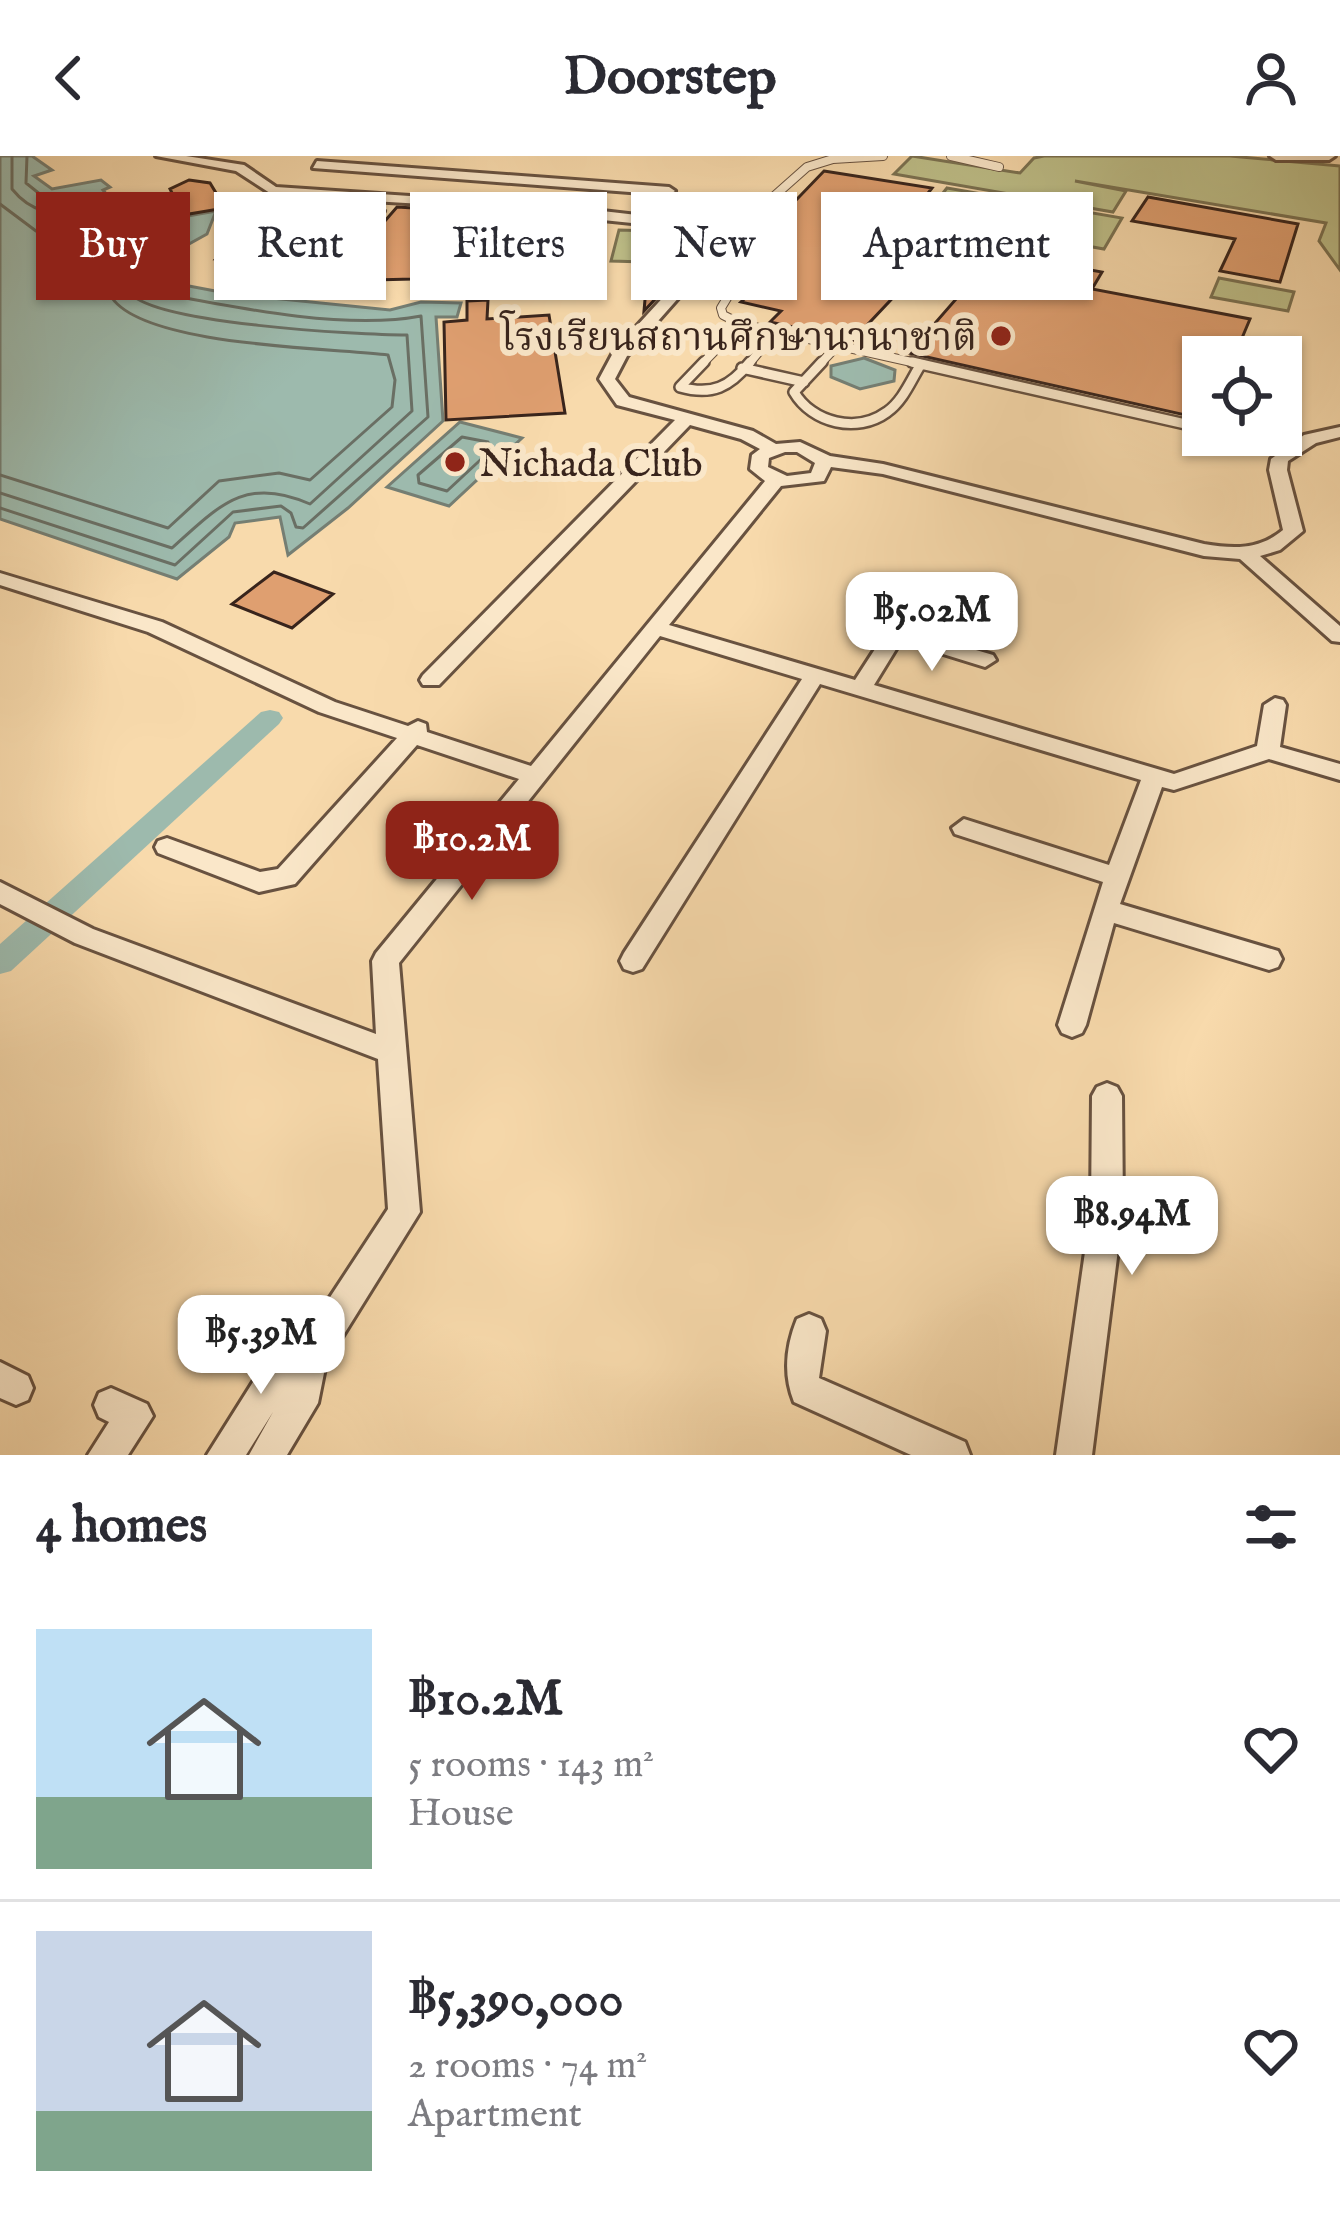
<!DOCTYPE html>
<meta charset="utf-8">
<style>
:root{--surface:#fff;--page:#f2f2f3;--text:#2b2b33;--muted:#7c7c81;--line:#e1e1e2;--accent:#8f2418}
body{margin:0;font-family:"IM FELL English","Noto Serif Thai",serif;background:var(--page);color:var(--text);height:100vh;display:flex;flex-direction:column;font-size:45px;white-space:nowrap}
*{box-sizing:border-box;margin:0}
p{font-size:39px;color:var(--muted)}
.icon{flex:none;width:66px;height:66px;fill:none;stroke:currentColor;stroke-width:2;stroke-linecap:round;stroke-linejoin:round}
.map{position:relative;height:1299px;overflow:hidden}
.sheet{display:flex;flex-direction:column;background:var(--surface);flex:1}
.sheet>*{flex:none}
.hud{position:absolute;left:36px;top:36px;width:1269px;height:108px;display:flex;gap:24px}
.tools{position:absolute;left:1182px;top:180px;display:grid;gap:24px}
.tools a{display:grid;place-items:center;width:120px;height:120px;border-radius:0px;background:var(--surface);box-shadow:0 3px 9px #0004;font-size:60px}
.price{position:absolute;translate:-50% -102px;padding:0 27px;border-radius:24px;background:#fff;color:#222;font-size:39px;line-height:78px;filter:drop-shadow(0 3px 6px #0008)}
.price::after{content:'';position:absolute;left:50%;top:72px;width:36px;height:27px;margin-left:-18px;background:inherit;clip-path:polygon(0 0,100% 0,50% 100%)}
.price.current{background:var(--accent);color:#fff}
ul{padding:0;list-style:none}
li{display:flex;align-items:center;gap:36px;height:300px;padding:0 36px}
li+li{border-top:3px solid var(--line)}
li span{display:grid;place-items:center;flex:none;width:336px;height:240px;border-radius:0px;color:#555}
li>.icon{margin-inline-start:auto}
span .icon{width:144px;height:144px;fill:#fffc;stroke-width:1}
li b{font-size:51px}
h2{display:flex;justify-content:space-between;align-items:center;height:144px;padding:0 36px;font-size:51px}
.pill{padding:0 42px;border-radius:0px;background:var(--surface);box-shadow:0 3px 9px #0004;font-size:42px;line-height:108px}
.pill.current{background:var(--accent);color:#fff}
header{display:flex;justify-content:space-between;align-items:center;height:156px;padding:0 36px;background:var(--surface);font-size:54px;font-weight:800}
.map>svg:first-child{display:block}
</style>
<header><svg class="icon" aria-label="back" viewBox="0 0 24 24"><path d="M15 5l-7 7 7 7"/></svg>Doorstep<svg class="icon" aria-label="person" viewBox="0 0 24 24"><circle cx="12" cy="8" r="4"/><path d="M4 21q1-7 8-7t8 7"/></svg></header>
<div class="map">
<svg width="1340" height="1299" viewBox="0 0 1340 1299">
<rect width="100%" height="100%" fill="#f8daac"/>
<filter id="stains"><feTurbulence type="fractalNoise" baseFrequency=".00167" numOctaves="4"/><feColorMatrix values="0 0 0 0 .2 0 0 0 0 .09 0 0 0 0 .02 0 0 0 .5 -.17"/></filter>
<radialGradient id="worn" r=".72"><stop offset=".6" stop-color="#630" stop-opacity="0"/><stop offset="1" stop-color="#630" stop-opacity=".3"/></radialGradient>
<path fill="#bebf89" stroke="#7b7252" stroke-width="3" d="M 912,0 L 1020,17 L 1034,2 L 1044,0 L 1230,0 L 1340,10 L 1340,114 L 1319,85 L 1326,67 L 1075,25 L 1126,35 L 1113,56 L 894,18 Z
M 947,32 L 1122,62 L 1104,93 L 924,61 Z
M 619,74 L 685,76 L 680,107 L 611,105 Z
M 1219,122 L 1294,136 L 1288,155 L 1211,141 Z"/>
<path fill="#9dbaad" stroke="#757e73" stroke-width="3" d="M 0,0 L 32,0 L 52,14 L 34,20 L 52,33 L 101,24 L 110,31 L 103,34 L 115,49 C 141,46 163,41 183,61 L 216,55 L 207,78 L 153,108 L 152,123 L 231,138 L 390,154 L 421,146 L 461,147 L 457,161 L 436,161 L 443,265 L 348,352 L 288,399 L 280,361 L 235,367 L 229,381 L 177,423 L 0,363 Z
M 864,202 L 895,214 L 894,225 L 860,233 L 831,221 L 831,210 Z
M 460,266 L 522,282 L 449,350 L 387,331 Z"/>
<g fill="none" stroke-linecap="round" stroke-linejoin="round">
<path stroke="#6a6f64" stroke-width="3" d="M 0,48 L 36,75 L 76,75 L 107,94 L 112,142 C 146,190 328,192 388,199 L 395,224 L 392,251 L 310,324 L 279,317 L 219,325 L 168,372 L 0,319
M 462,281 L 488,286 L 491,294 L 447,335 L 419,327 L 418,319 Z
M 0,337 L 172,392 C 219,350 245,319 310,348 L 412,255 L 407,179 C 364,179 147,168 129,135 C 115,111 140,96 141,76 L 107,75 L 84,56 C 54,59 32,58 12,33 L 12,0
M 0,352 L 175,409 L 233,356 L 281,350 L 291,357 L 296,371 L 303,372 L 428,261 L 421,160 C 343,175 228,150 149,135 L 140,125 L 142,104 L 177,81 L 177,72 L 153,60 L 110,60 L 91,39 L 46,43 L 26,27 L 27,0"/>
<path fill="#9dbaad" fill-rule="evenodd" d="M 270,554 L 279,556 L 283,562 L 279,568 L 11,815 L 0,818 L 0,788 L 261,556 Z"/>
</g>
<path fill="#df9f70" stroke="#38241c" stroke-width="3" d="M 824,15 L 932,32 L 891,85 L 988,103 L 983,110 L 1037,120 L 1046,106 L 1102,116 L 1092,133 L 1250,163 L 1234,201 L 1203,201 L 1203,263 L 909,197 L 957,142 L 904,130 L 853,184 L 770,166 L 781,155 L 741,146 L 782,109 L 736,90 L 764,64 L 775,66 Z
M 189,24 L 210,27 L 225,52 L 183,59 L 170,33 Z
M 1148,41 L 1298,68 L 1280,126 L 1220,115 L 1235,83 L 1132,65 Z
M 276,44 L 294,45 L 236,104 L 216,103 Z
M 397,51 L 463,55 L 413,123 L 333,125 Z
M 487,57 L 520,60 L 507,83 L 535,87 L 518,107 L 488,103 L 475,128 L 436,125 Z
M 307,60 L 358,62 L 314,117 L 255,113 Z
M 648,109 L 673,109 L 672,125 L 644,155 Z
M 488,144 L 487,163 L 549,159 L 565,257 L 446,264 L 444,166 L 467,164 L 467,145 Z
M 274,416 L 333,438 L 292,472 L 232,448 Z"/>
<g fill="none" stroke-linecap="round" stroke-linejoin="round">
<g stroke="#685240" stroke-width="10">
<path id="lane-far1" d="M 883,0 L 833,3 L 807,11 L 728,81 L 725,92 L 747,109 L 721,152 L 723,159 L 741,168 L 925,209
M 951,0 L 999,11
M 574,78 L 583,73 L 590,58
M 701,209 L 741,168
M 748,209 L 776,175
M 819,209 L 837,190"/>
</g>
<g stroke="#685240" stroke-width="14">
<path id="lane" d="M 704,206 L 680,231 C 712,240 730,231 750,206
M 822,206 L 794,236 C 812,267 857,278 887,256 C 903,245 911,224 921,208
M 912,206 L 1203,272
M 742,212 L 804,226
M 1208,279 L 1211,288"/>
</g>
<g stroke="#685240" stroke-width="6">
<path id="street" d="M 156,0 L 186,0 L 244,9 L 276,31 L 559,50 L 663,62 L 690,70 L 705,91 L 704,113 L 627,200 L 615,223 L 629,241 L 753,275 L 776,288 L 800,286 L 830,300 L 883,308 L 1204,388 C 1234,393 1259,394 1283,374 L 1269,314 L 1271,303 L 1304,279 L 1340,271 L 1340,281 L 1316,287 L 1288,305 L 1287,314 L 1303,375 L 1280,394 L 1260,400 L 1340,470 L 1340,486 L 1332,485 L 1240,403 L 1204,400 L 883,318 L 831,311 L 824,325 L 781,330 L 669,469 L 855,524 L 908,442 L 922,442 L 925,446 L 908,474 L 993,499 L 996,504 L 985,511 L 901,485 L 874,529 L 1174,618 L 1257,590 L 1264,549 L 1275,542 L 1283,544 L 1286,549 L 1280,591 L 1340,608 L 1340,624 L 1269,603 L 1174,634 L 1162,631 L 1120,748 L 1278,795 L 1282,803 L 1278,811 L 1269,814 L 1114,767 L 1086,869 L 1082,877 L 1072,881 L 1062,877 L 1058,869 L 1103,726 L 955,678 L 952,672 L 964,663 L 1109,709 L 1141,624 L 820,528 L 642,813 L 633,816 L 624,813 L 620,805 L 624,797 L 802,523 L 660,480 L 399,807 L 420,1056 L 326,1207 L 318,1247 L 287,1299 L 249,1299 L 273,1256 L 246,1299 L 207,1299 L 263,1210 L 298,1190 L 388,1053 L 378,903 L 75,787 L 0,748 L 0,726 L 93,773 L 376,878 L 372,805 L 376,797 L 519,623 L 417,589 L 295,728 L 259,736 L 158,697 L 155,691 L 158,685 L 167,682 L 260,716 L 278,713 L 397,582 L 319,556 L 148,476 L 0,429 L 0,417 L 162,466 L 335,546 L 408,570 L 418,565 L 426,568 L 427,576 L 531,610 L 765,325 L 750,313 L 752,299 L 760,293 L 741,283 L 690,269 L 439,529 L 423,529 L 420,524 L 423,519 L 675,264 L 617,249 L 599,223 L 614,195 L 690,112 L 689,86 L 680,76 L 661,70 L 485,52 L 429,126 L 424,127 L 417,123 L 472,51 L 273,39 L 236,15 ZM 785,296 L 797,296 L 815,307 L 811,317 L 787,320 L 768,311 L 769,302 Z
M 1270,0 L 1335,0 L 1329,4 L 1276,4 Z
M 317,5 L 669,31 L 675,35 L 669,39 L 313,12 Z
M 297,48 L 377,51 L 384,55 L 330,121 L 318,118 L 367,58 L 305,55 L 250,112 L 240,112 L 240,106 Z
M 1107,927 L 1117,931 L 1122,940 L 1123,1054 L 1092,1299 L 1056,1299 L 1091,1054 L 1092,940 L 1097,931 Z
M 809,1158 L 821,1163 L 826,1175 L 819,1222 L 965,1286 L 970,1299 L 911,1299 L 794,1246 C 783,1219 786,1190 797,1163 Z
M 0,1206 L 28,1220 L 33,1232 L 28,1244 L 16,1249 L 0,1242 Z
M 111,1232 L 147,1248 L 153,1260 L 128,1299 L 88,1299 L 109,1266 L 99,1261 L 94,1249 L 99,1237 Z"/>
</g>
<use href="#lane-far1" stroke="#fae7c9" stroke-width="8"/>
<use href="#lane" stroke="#fae7c9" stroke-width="9"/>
<use href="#street" fill="#fae7c9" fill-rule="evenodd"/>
</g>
<g fill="#8f2418" stroke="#fae7c9" stroke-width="4.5">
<circle cx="1001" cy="180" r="12"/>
<circle cx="455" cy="306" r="12"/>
</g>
<g text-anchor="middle" stroke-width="12" stroke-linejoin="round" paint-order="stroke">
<g font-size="39" fill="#38241c" stroke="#fae7c9" text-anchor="end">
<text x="977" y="194">โรงเรียนสถานศึกษานานาชาติ</text>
<text x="479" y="320" text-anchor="start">Nichada Club</text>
</g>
</g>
<rect width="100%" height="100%" filter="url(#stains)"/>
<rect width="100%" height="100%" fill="url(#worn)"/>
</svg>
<div class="tools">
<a><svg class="icon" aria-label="locate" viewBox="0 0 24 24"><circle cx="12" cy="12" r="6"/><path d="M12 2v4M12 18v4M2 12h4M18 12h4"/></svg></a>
</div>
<b class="price" style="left:932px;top:518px">฿5.02M</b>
<b class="price current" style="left:472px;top:747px">฿10.2M</b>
<b class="price" style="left:1132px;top:1122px">฿8.94M</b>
<b class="price" style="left:261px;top:1241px">฿5.39M</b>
<div class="hud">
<a class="pill current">Buy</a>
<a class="pill">Rent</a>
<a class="pill">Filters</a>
<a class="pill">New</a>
<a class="pill">Apartment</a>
</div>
</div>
<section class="sheet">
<h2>4 homes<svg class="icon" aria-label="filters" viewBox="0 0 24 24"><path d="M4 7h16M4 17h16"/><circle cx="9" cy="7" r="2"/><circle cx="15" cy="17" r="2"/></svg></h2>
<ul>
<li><span style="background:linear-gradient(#bfe0f5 70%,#7fa58c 0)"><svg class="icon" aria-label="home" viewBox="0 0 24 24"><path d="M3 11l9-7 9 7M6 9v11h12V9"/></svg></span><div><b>฿10.2M</b><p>5 rooms · 143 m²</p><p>House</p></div><svg class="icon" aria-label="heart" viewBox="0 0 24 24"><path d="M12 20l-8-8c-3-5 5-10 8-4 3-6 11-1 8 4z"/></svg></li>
<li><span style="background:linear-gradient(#c9d6e8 75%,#7fa58c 0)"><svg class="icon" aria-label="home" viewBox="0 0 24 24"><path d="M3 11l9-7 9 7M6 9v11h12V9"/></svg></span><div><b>฿5,390,000</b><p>2 rooms · 74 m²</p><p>Apartment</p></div><svg class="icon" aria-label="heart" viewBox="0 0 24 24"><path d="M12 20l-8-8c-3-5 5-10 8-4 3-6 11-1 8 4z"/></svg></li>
</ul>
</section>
